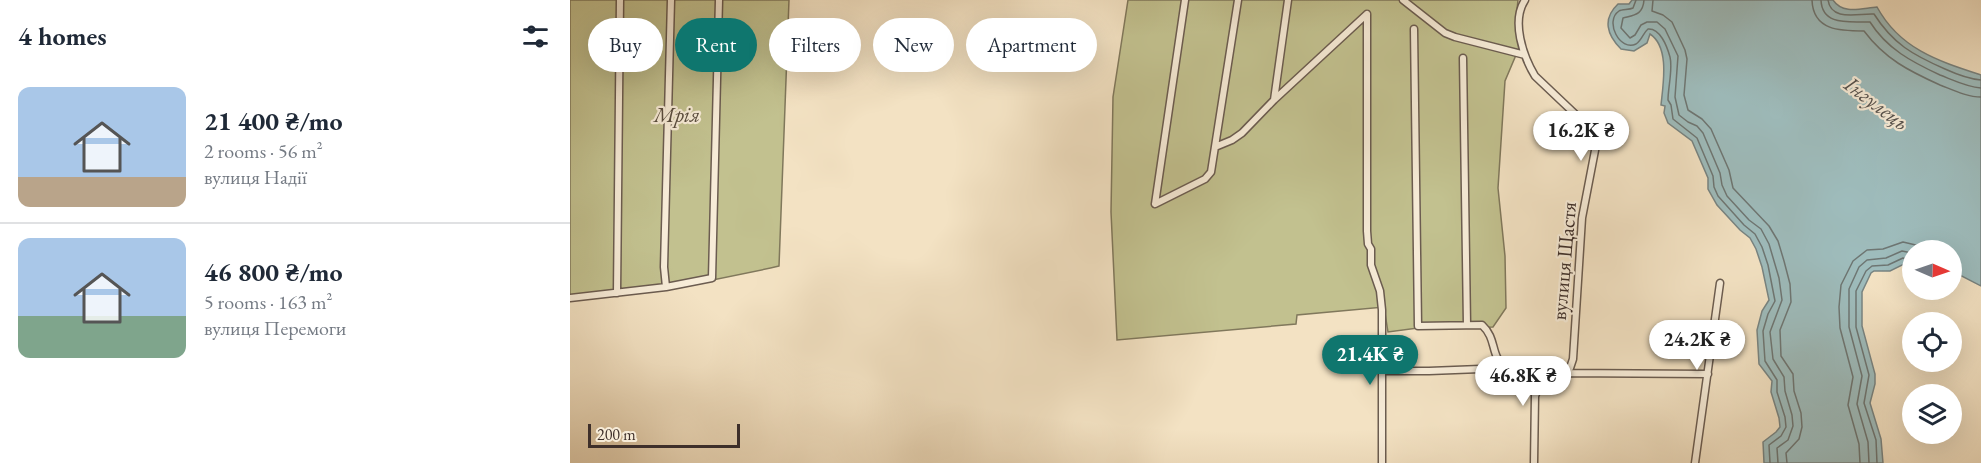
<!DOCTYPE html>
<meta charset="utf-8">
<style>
:root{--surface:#fff;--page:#f6f6f7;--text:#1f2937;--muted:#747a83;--line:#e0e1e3;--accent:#0f766e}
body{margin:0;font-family:"EB Garamond",serif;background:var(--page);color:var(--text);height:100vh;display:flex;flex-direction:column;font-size:22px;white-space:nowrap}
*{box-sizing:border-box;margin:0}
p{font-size:20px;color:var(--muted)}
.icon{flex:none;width:33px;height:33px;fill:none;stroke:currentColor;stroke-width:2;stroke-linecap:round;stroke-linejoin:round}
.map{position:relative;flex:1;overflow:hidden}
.panel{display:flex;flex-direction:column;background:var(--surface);width:570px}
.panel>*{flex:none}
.top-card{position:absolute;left:18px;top:18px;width:570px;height:54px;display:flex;gap:12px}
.needle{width:39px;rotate:92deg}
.fabs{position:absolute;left:1332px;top:240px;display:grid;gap:12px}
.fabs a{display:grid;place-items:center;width:60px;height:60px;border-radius:50%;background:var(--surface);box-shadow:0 6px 24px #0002;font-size:30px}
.scale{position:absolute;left:18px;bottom:15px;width:152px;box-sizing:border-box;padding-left:6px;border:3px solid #3e2f2a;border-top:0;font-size:16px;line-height:21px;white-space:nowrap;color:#3e2f2a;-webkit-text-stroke:4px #f7ecd8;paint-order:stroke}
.price{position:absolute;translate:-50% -51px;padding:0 14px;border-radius:21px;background:#fff;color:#222;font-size:20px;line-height:39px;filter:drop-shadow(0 2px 3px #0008)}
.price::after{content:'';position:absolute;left:50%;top:36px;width:18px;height:14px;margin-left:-9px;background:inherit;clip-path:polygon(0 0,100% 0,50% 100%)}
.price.on{background:var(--accent);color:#fff}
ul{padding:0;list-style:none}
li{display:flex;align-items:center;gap:18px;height:150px;padding:0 18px}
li+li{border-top:2px solid var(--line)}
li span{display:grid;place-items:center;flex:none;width:168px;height:120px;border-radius:12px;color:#555}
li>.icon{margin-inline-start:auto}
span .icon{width:72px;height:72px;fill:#fffc;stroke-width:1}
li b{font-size:26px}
h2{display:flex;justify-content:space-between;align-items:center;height:72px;padding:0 18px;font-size:26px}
.pill{padding:0 21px;border-radius:27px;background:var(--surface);box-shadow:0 6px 24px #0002;font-size:21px;line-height:54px}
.pill.on{background:var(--accent);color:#fff}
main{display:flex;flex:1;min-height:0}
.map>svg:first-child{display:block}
</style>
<main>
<section class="panel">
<h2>4 homes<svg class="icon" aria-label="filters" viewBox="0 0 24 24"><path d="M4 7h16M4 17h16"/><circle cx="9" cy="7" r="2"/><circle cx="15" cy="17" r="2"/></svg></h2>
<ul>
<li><span style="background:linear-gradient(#a9c7e8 75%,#b9a48a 0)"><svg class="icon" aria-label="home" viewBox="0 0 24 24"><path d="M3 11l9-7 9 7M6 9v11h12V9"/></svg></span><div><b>21 400 ₴/mo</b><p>2 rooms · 56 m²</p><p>вулиця Надії</p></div></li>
<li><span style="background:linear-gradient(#a9c7e8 65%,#7fa58c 0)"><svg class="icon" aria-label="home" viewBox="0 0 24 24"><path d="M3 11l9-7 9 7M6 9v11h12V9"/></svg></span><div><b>46 800 ₴/mo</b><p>5 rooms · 163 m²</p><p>вулиця Перемоги</p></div></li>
</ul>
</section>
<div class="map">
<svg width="1411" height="463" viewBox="0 0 1411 463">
<rect width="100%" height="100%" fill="#f3e2c3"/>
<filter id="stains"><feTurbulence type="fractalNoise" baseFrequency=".00333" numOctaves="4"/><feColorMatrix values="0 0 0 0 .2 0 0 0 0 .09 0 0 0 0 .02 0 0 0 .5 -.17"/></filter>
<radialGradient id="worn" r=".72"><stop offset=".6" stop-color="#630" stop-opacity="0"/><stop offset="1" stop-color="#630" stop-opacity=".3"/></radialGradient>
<path fill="#c2c18f" stroke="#80785c" stroke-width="1.5" d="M 0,0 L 219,0 L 209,266 C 140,282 70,293 0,300 Z
M 558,0 L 830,0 L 874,35 L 946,55 L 935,81 L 928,188 L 935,256 L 936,308 L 923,327 L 848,328 L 818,332 L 814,307 L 727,315 L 726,324 L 547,340 L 541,212 L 543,97 Z
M 836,0 L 948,0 L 946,20 L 952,51 L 886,35 L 876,30 Z"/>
<path fill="#9ebcbc" stroke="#788482" stroke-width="1.5" d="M 1062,0 L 1263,0 C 1273,15 1292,8 1307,7 C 1330,49 1368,61 1411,75 L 1411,286 L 1382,271 L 1382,250 L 1342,250 L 1342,267 L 1334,264 L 1320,271 L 1304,271 L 1301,273 L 1292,292 L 1292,326 L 1305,374 L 1305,384 L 1300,403 L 1311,439 L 1313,463 L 1194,463 L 1193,442 L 1206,432 L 1210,427 L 1209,418 L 1201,392 L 1202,381 L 1189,364 L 1187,330 L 1192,311 L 1199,300 L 1192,267 L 1186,249 L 1180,238 L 1170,230 L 1147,205 L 1138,189 L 1138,178 L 1122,141 L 1098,123 L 1094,113 L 1095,106 L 1091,105 C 1093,85 1100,47 1080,34 L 1077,43 L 1064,51 L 1051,49 C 1037,35 1032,19 1048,4 L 1059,4 Z"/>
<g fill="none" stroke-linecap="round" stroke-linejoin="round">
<path stroke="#6e7673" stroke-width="1.5" d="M 1066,0 L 1063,8 C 1059,10 1052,9 1049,11 C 1034,21 1050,52 1066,44 C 1072,40 1073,33 1078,29 C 1090,28 1097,46 1100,57 C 1103,69 1098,87 1098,100 L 1101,105 L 1103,119 L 1127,138 L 1143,176 L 1144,187 L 1148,196 L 1174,225 L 1185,234 L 1192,247 L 1198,265 L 1205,301 L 1198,314 L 1193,331 L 1195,361 L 1207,380 L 1207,392 L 1215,417 L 1216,427 L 1211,436 L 1199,445 L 1200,463
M 1074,0 C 1073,15 1064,15 1053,18 L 1051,28 L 1060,38 L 1065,35 L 1071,25 L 1077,22 L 1087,22 L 1095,29 L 1108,56 L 1105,97 L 1109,115 L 1118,122 L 1127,126 L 1133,133 L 1150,173 L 1152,185 L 1157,196 L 1179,220 L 1191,229 L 1199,244 L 1209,278 L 1212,300 L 1200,332 L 1203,359 L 1214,377 L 1215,391 L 1222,415 L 1223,426 L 1218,440 L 1207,448 L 1208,463
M 1083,0 L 1082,11 L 1093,15 L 1102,22 L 1115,50 L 1117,59 L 1114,95 L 1118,110 L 1132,119 L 1141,129 L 1159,170 L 1163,188 L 1199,226 L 1208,241 L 1214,261 L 1220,284 L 1221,302 L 1210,330 L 1211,356 L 1223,374 L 1224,391 L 1231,413 L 1232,427 L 1229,439 L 1216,453 L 1217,463
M 1242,0 C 1243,31 1271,31 1294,31 C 1315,59 1339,71 1370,85 C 1383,90 1397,97 1411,97
M 1251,0 C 1252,27 1281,21 1300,22 C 1317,49 1342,62 1370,75 C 1383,80 1397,87 1411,88
M 1258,0 C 1261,22 1289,13 1304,14 C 1323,44 1343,55 1375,69 C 1386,74 1399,79 1411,80
M 1290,463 L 1289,444 L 1278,405 L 1283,377 L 1270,328 L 1269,307 L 1271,285 L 1283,261 L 1297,250 L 1313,249 L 1333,242 L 1350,246 L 1357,250
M 1299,463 L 1298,442 L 1287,404 L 1292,376 L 1279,327 L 1279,289 L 1289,267 L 1297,260 L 1316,258 L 1332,251 L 1342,253
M 1307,463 L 1306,440 L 1294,403 L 1299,375 L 1286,327 L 1286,291 L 1296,271 L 1302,266 L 1318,265 L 1333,258 L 1342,261"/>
<g stroke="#6b5c50" stroke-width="9">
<path id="street" d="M 833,0 L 875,33 L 885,37 L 955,55
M 955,0 C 941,21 953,56 965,76 L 1023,131 L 1027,140 L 1012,218 L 1003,359 L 1000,368 L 994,373
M 797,14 L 797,231 L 798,244 L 801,249 L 801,265 L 810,291 L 812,310 L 812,463
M 844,29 L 848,326 L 912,325 C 928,340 919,355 936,368
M 893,58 L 897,325
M 704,100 L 797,14
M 645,147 L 662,140 L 672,133 L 704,100 L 718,0
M 585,204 L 635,179 L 641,172 L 668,0
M 585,204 L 615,0
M 96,287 L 94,267 L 101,0
M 47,293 L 50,0
M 0,298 L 96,287 L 142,278 L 149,0
M 812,371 L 859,371 L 936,368 L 984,376 L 994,373 L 1138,374
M 964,463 L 965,396 L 972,380 L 983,376
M 1125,463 L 1150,283"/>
</g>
<use href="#street" stroke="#f7ecd8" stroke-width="6"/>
</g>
<g text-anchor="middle" stroke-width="4.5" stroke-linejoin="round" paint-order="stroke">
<g font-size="21" font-style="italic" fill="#584c3e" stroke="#f7ecd8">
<text x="107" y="122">Мрія</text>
</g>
<g font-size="21" fill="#3e2f2a" stroke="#f7ecd8">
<text transform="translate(994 261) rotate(-85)" y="7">вулиця Щастя</text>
</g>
<g font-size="22" font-style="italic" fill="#56524e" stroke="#f7ecd8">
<text transform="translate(1307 103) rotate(37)" y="8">Інгулець</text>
</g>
</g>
<rect width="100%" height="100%" filter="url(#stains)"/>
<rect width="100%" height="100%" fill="url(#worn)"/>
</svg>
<div class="fabs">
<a><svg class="needle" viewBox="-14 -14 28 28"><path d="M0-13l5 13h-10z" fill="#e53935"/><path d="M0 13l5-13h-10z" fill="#747a83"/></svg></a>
<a><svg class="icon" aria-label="locate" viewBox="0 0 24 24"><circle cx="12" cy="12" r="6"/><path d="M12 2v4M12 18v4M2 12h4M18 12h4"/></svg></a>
<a><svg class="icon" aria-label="layers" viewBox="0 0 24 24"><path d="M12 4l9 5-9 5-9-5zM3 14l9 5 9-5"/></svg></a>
</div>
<div class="scale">200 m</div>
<b class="price" style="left:1011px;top:162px">16.2K ₴</b>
<b class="price" style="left:1127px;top:371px">24.2K ₴</b>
<b class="price on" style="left:800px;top:386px">21.4K ₴</b>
<b class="price" style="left:953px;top:407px">46.8K ₴</b>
<div class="top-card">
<a class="pill">Buy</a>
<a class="pill on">Rent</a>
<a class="pill">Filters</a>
<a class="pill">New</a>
<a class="pill">Apartment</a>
</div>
</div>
</main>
